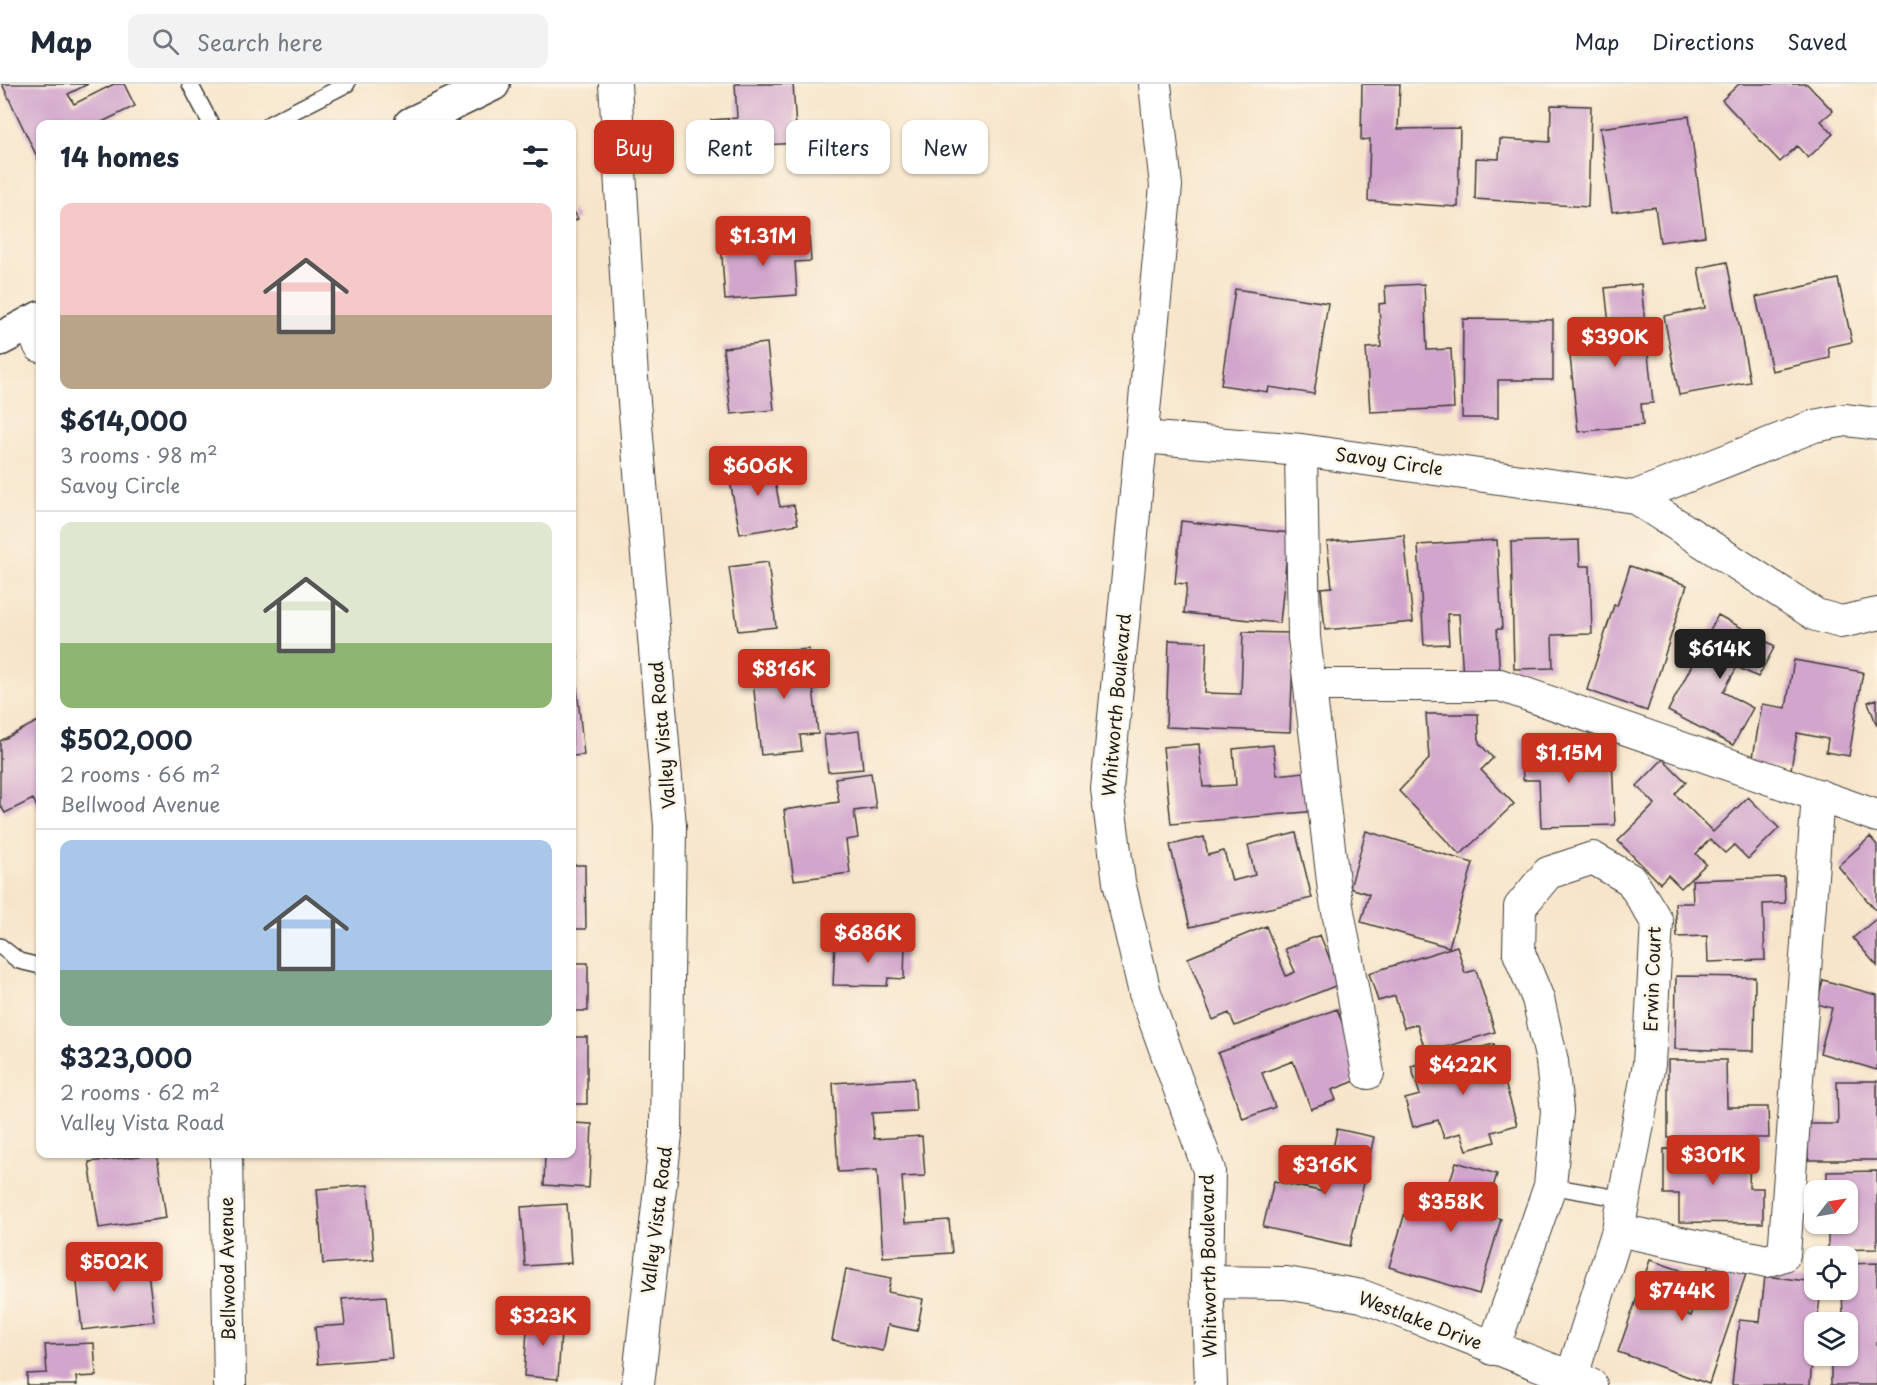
<!DOCTYPE html>
<meta charset="utf-8">
<style>
:root{--surface:#fff;--page:#f2f2f3;--text:#1f2937;--muted:#747a83;--line:#e0e1e3;--accent:#c8321e}
body{margin:0;font-family:"Playpen Sans",sans-serif;background:var(--page);color:var(--text);height:100vh;display:flex;flex-direction:column;font-size:22px;white-space:nowrap}
*{box-sizing:border-box;margin:0}
p{font-size:20px;color:var(--muted)}
.icon{flex:none;width:33px;height:33px;fill:none;stroke:currentColor;stroke-width:2;stroke-linecap:round;stroke-linejoin:round}
.map{position:relative;flex:1;overflow:hidden}
.panel{position:absolute;left:36px;top:36px;width:540px;height:1038px;display:flex;flex-direction:column;background:var(--surface);border-radius:12px;box-shadow:0 2px 4px #0004}
.panel>*{flex:none}
.hud{position:absolute;left:594px;top:36px;width:570px;height:54px;display:flex;gap:12px}
.needle{width:39px;rotate:59deg}
.buttons{position:absolute;left:1804px;top:1096px;display:grid;gap:12px}
.buttons a{display:grid;place-items:center;width:54px;height:54px;border-radius:12px;background:var(--surface);box-shadow:0 2px 4px #0004;font-size:30px}
.price{position:absolute;translate:-50% -51px;padding:0 14px;border-radius:6px;background:var(--accent);color:#fff;font-size:20px;line-height:39px;filter:drop-shadow(0 2px 3px #0008)}
.price::after{content:'';position:absolute;left:50%;top:36px;width:18px;height:14px;margin-left:-9px;background:inherit;clip-path:polygon(0 0,100% 0,50% 100%)}
.price.current{background:#222;color:#fff}
ul{padding:0;list-style:none}
li{display:grid;align-content:center;gap:12px;height:318px;padding:0 24px}
li+li{border-top:2px solid var(--line)}
li span{display:grid;place-items:center;height:186px;border-radius:12px;color:#555}
li>.icon{margin-inline-start:auto}
span .icon{width:108px;height:108px;fill:#fffc;stroke-width:1}
li b{font-size:26px}
h2{display:flex;justify-content:space-between;align-items:center;height:72px;padding:0 24px;font-size:26px}
.chip{padding:0 21px;border-radius:12px;background:var(--surface);box-shadow:0 2px 4px #0004;font-size:21px;line-height:54px}
.chip.current{background:var(--accent);color:#fff}
header{display:flex;align-items:center;gap:36px;box-sizing:border-box;height:84px;padding:0 30px;background:var(--surface);border-bottom:2px solid var(--line)}
header strong{font-size:28px}
nav{display:flex;gap:33px;margin-inline-start:auto;font-size:21px}
.search{width:420px;height:54px;background:var(--page);display:flex;align-items:center;gap:15px;box-sizing:border-box;padding:0 21px;border-radius:12px;color:var(--muted);font-size:22px}
.map>svg:first-child{display:block}
</style>
<header>
<strong>Map</strong>
<div class="search"><svg class="icon" aria-label="search" viewBox="0 0 24 24"><circle cx="10" cy="10" r="6"/><path d="M15 15l6 6"/></svg>Search here</div>
<nav><a>Map</a><a>Directions</a><a>Saved</a></nav>
</header>
<div class="map">
<svg width="1877" height="1301" viewBox="0 0 1877 1301">
<rect width="100%" height="100%" fill="#fcf5e5"/>
<filter id="ink" filterUnits="userSpaceOnUse"><feTurbulence type="fractalNoise" baseFrequency=".0167" numOctaves="2"/><feDisplacementMap in="SourceGraphic" scale="12" xChannelSelector="R" yChannelSelector="G"/><feConvolveMatrix kernelMatrix="1 2 1 2 8 2 1 2 1" color-interpolation-filters="sRGB"/></filter>
<filter id="wash" filterUnits="userSpaceOnUse"><feTurbulence type="fractalNoise" baseFrequency=".008" numOctaves="4" result="noise"/><feDisplacementMap in="SourceGraphic" scale="24" xChannelSelector="R" yChannelSelector="G"/><feGaussianBlur stdDeviation="1.35" result="paint"/><feColorMatrix in="noise" values="0 0 0 0 0 0 0 0 0 0 0 0 0 0 0 0 0 1.4 0 .05"/><feComposite in="paint" operator="in"/></filter>
<g filter="url(#wash)">
<rect width="100%" height="100%" fill="#f7e5cb"/>
<g id="blocks">
<path fill="#d1a5cc" d="M 2,0 L 88,0 L 68,10 L 74,20 L 114,0 L 124,0 L 135,22 L 98,40 L 40,40 L 40,79 Z
M 735,0 L 793,0 L 797,59 L 712,64 L 711,36 L 737,34 Z
M 1362,0 L 1400,0 L 1398,45 L 1460,44 L 1458,123 L 1368,117 L 1370,55 L 1361,56 Z
M 1739,0 L 1807,0 L 1833,27 L 1821,37 L 1833,50 L 1808,74 L 1797,62 L 1780,78 L 1722,16 Z
M 1551,21 L 1591,22 L 1588,123 L 1475,115 L 1476,74 L 1499,75 L 1500,55 L 1550,58 Z
M 1689,32 L 1705,152 L 1660,158 L 1655,123 L 1612,128 L 1600,44 Z
M 572,124 L 578,135 L 572,138 Z
M 809,153 L 811,177 L 795,178 L 797,211 L 725,216 L 721,158 Z
M 1727,178 L 1750,298 L 1679,311 L 1664,232 L 1705,224 L 1698,184 Z
M 1838,195 L 1852,258 L 1828,263 L 1830,274 L 1772,287 L 1756,213 Z
M 1424,200 L 1427,266 L 1451,265 L 1454,324 L 1370,328 L 1366,264 L 1381,263 L 1379,220 L 1386,219 L 1385,202 Z
M 1641,200 L 1653,319 L 1641,320 L 1643,341 L 1578,348 L 1570,272 L 1612,268 L 1605,204 Z
M 1235,205 L 1328,219 L 1314,310 L 1269,303 L 1268,308 L 1221,301 Z
M 1463,235 L 1553,236 L 1553,296 L 1498,296 L 1498,334 L 1462,334 Z
M 767,259 L 774,326 L 731,330 L 723,264 Z
M 770,373 L 780,423 L 794,421 L 798,440 L 740,450 L 727,381 Z
M 1181,437 L 1289,449 L 1280,539 L 1184,529 L 1187,500 L 1175,499 Z
M 1404,451 L 1413,538 L 1325,546 L 1321,504 L 1332,503 L 1327,458 Z
M 1497,456 L 1502,545 L 1497,545 L 1500,592 L 1463,594 L 1459,530 L 1447,530 L 1449,560 L 1424,561 L 1418,461 Z
M 1579,456 L 1580,482 L 1590,482 L 1592,550 L 1552,551 L 1553,584 L 1514,585 L 1511,458 Z
M 768,478 L 776,543 L 738,547 L 729,483 Z
M 1630,482 L 1687,501 L 1647,627 L 1587,606 L 1614,521 L 1617,522 Z
M 1718,531 L 1775,562 L 1758,593 L 1737,583 L 1723,608 L 1753,624 L 1733,661 L 1668,627 Z
M 572,537 L 578,574 L 572,575 Z
M 1243,548 L 1294,549 L 1290,648 L 1166,643 L 1169,556 L 1207,558 L 1205,609 L 1241,610 Z
M 809,565 L 818,650 L 800,651 L 802,667 L 761,671 L 750,570 Z
M 1794,576 L 1863,588 L 1849,672 L 1826,668 L 1828,655 L 1797,649 L 1791,685 L 1752,679 L 1762,620 L 1786,624 Z
M 577,604 L 584,671 L 572,672 L 572,605 Z
M 1877,615 L 1877,642 L 1868,618 Z
M 1426,630 L 1478,630 L 1479,659 L 1493,674 L 1481,686 L 1514,720 L 1460,771 L 1399,707 L 1429,675 Z
M 38,637 L 40,643 L 40,729 L 33,715 L 5,729 L 0,721 L 0,657 Z
M 859,647 L 863,685 L 828,688 L 824,651 Z
M 1570,652 L 1571,676 L 1612,675 L 1615,741 L 1541,743 L 1539,696 L 1523,696 L 1521,654 Z
M 1199,660 L 1203,703 L 1236,701 L 1233,665 L 1273,661 L 1277,691 L 1313,687 L 1317,727 L 1171,740 L 1163,663 Z
M 1663,675 L 1686,698 L 1675,710 L 1713,748 L 1748,713 L 1779,744 L 1748,775 L 1734,761 L 1725,769 L 1710,755 L 1696,770 L 1706,780 L 1681,804 L 1668,791 L 1660,799 L 1618,757 L 1655,720 L 1637,702 Z
M 871,689 L 876,724 L 854,727 L 858,754 L 846,756 L 850,789 L 794,796 L 784,726 L 839,718 L 835,694 Z
M 1366,747 L 1473,779 L 1449,863 L 1361,838 L 1369,810 L 1350,804 Z
M 1296,749 L 1312,814 L 1190,843 L 1170,761 L 1204,753 L 1208,771 L 1224,767 L 1232,797 L 1255,791 L 1248,761 Z
M 1870,753 L 1877,761 L 1877,828 L 1838,782 Z
M 572,781 L 585,781 L 586,845 L 572,845 Z
M 1784,793 L 1785,819 L 1763,820 L 1765,876 L 1708,878 L 1707,852 L 1677,853 L 1675,819 L 1693,819 L 1692,796 Z
M 1877,834 L 1877,882 L 1853,854 Z
M 1266,842 L 1286,892 L 1295,888 L 1285,865 L 1320,851 L 1340,900 L 1235,942 L 1229,929 L 1213,936 L 1188,874 Z
M 835,858 L 905,860 L 904,895 L 888,894 L 887,902 L 833,901 Z
M 1457,862 L 1465,889 L 1476,886 L 1495,948 L 1426,969 L 1417,940 L 1404,944 L 1395,912 L 1378,917 L 1369,889 Z
M 572,879 L 588,879 L 588,927 L 572,927 Z
M 1676,892 L 1755,893 L 1754,967 L 1675,965 Z
M 1823,896 L 1877,911 L 1877,986 L 1820,969 L 1832,924 L 1817,920 Z
M 1337,925 L 1363,994 L 1332,1006 L 1336,1016 L 1311,1025 L 1293,977 L 1262,989 L 1275,1023 L 1243,1035 L 1218,969 Z
M 572,953 L 587,953 L 587,1020 L 572,1020 Z
M 1494,960 L 1517,1041 L 1492,1048 L 1495,1058 L 1467,1066 L 1461,1049 L 1444,1054 L 1438,1036 L 1413,1043 L 1405,1015 L 1420,1011 L 1411,982 Z
M 1668,976 L 1726,976 L 1727,1023 L 1768,1023 L 1769,1054 L 1668,1054 Z
M 914,994 L 916,1027 L 872,1029 L 874,1055 L 922,1052 L 925,1092 L 902,1093 L 905,1139 L 949,1136 L 952,1169 L 883,1173 L 877,1086 L 838,1088 L 833,999 Z
M 1837,997 L 1877,997 L 1877,1076 L 1808,1076 L 1808,1040 L 1838,1040 Z
M 572,1039 L 592,1040 L 589,1104 L 544,1101 L 545,1070 L 572,1070 Z
M 1337,1045 L 1374,1053 L 1350,1162 L 1263,1143 L 1274,1097 L 1324,1108 Z
M 1664,1065 L 1750,1066 L 1749,1104 L 1763,1104 L 1763,1139 L 1679,1138 L 1679,1110 L 1664,1110 Z
M 157,1070 L 166,1134 L 99,1144 L 89,1078 Z
M 1456,1078 L 1497,1090 L 1485,1130 L 1501,1135 L 1479,1210 L 1389,1183 L 1409,1115 L 1441,1125 Z
M 1877,1087 L 1877,1165 L 1828,1166 L 1828,1140 L 1848,1140 L 1848,1107 L 1827,1107 L 1827,1088 Z
M 368,1101 L 374,1176 L 323,1180 L 317,1105 Z
M 567,1120 L 571,1179 L 525,1182 L 521,1123 Z
M 146,1171 L 154,1237 L 82,1246 L 75,1180 Z
M 1650,1176 L 1680,1186 L 1667,1223 L 1691,1232 L 1710,1178 L 1746,1190 L 1709,1300 L 1618,1268 Z
M 1877,1179 L 1877,1301 L 1831,1301 L 1831,1272 L 1848,1272 L 1848,1239 L 1830,1239 L 1830,1232 L 1843,1232 L 1842,1206 L 1848,1206 L 1848,1180 Z
M 846,1185 L 891,1194 L 888,1208 L 923,1215 L 917,1247 L 888,1241 L 883,1267 L 832,1256 Z
M 1765,1192 L 1815,1198 L 1815,1206 L 1821,1206 L 1817,1239 L 1815,1239 L 1810,1301 L 1732,1301 L 1739,1236 L 1760,1238 Z
M 386,1212 L 392,1274 L 318,1280 L 315,1243 L 345,1241 L 342,1215 Z
M 528,1230 L 562,1233 L 558,1295 L 524,1292 Z
M 94,1259 L 96,1292 L 76,1293 L 77,1301 L 27,1301 L 27,1290 L 47,1289 L 45,1261 Z"/>
</g>
</g>
<g filter="url(#ink)">
<use href="#blocks" fill-opacity="0" stroke="#3d3a36" stroke-width="1.5"/>
<g fill="none" stroke-linecap="round" stroke-linejoin="round">
<g stroke="#3d3a36" stroke-width="18">
<path id="service" d="M 190,0 L 211,40
M 269,40 L 347,0
M 0,862 L 19,877 L 40,882
M 1550,1102 L 1624,1115"/>
</g>
<g stroke="#3d3a36" stroke-width="34">
<path id="minor" d="M 615,0 L 632,294 L 670,742 L 666,1050 L 638,1301
M 1155,0 L 1166,102 L 1107,705 L 1119,798 L 1145,909 L 1209,1086 L 1207,1198 L 1211,1301
M 29,239 L 40,262
M 1142,353 L 1301,366 L 1634,413 L 1816,531 L 1841,538 L 1877,530
M 1301,366 L 1304,553 L 1334,806 L 1368,989
M 1634,413 L 1814,342 L 1846,336 L 1877,340
M 1310,601 L 1500,601 L 1877,732
M 226,1070 L 230,1301
M 1618,1146 L 1767,1177 L 1784,1171 L 1818,711
M 1207,1198 L 1286,1199 L 1362,1212 L 1591,1301
M 1493,1265 L 1550,1102 L 1557,1027 L 1552,977 L 1538,915 L 1519,869 L 1520,823 L 1548,789 L 1593,774 L 1631,796 L 1657,838 L 1649,980 L 1624,1115 L 1618,1146 L 1571,1295"/>
</g>
<g stroke="#3d3a36" stroke-width="36">
<path id="tertiary" d="M 411,40 L 493,0
M 0,255 L 40,234"/>
</g>
<use href="#service" stroke="#fff" stroke-width="15"/>
<use href="#minor" stroke="#fff" stroke-width="32"/>
<use href="#tertiary" stroke="#fff" stroke-width="33"/>
</g>
</g>
<g text-anchor="middle" stroke-width="5" stroke-linejoin="round" paint-order="stroke">
<g font-size="18" fill="#1c1c1c" stroke="#fcf5e5">
<text transform="translate(1389 378) rotate(8)" y="6">Savoy Circle</text>
<text transform="translate(1117 621) rotate(-85)" y="6">Whitworth Boulevard</text>
<text transform="translate(663 651) rotate(-95)" y="6">Valley Vista Road</text>
<text transform="translate(1653 895) rotate(-88)" y="6">Erwin Court</text>
<text transform="translate(657 1136) rotate(-83)" y="6">Valley Vista Road</text>
<text transform="translate(1209 1182) rotate(-91)" y="6">Whitworth Boulevard</text>
<text transform="translate(228 1185) rotate(-91)" y="6">Bellwood Avenue</text>
<text transform="translate(1420 1237) rotate(21)" y="6">Westlake Drive</text>
</g>
</g>
</svg>
<div class="buttons">
<a><svg class="needle" viewBox="-14 -14 28 28"><path d="M0-13l5 13h-10z" fill="#e53935"/><path d="M0 13l5-13h-10z" fill="#747a83"/></svg></a>
<a><svg class="icon" aria-label="locate" viewBox="0 0 24 24"><circle cx="12" cy="12" r="6"/><path d="M12 2v4M12 18v4M2 12h4M18 12h4"/></svg></a>
<a><svg class="icon" aria-label="layers" viewBox="0 0 24 24"><path d="M12 4l9 5-9 5-9-5zM3 14l9 5 9-5"/></svg></a>
</div>
<b class="price" style="left:763px;top:183px">$1.31M</b>
<b class="price" style="left:1615px;top:284px">$390K</b>
<b class="price" style="left:758px;top:413px">$606K</b>
<b class="price current" style="left:1720px;top:596px">$614K</b>
<b class="price" style="left:784px;top:616px">$816K</b>
<b class="price" style="left:1569px;top:700px">$1.15M</b>
<b class="price" style="left:868px;top:880px">$686K</b>
<b class="price" style="left:1463px;top:1012px">$422K</b>
<b class="price" style="left:1713px;top:1102px">$301K</b>
<b class="price" style="left:1325px;top:1112px">$316K</b>
<b class="price" style="left:1451px;top:1149px">$358K</b>
<b class="price" style="left:114px;top:1209px">$502K</b>
<b class="price" style="left:1682px;top:1238px">$744K</b>
<b class="price" style="left:543px;top:1263px">$323K</b>
<div class="hud">
<a class="chip current">Buy</a>
<a class="chip">Rent</a>
<a class="chip">Filters</a>
<a class="chip">New</a>
</div>
<section class="panel">
<h2>14 homes<svg class="icon" aria-label="filters" viewBox="0 0 24 24"><path d="M4 7h16M4 17h16"/><circle cx="9" cy="7" r="2"/><circle cx="15" cy="17" r="2"/></svg></h2>
<ul>
<li><span style="background:linear-gradient(#f6c9c9 60%,#b9a48a 0)"><svg class="icon" aria-label="home" viewBox="0 0 24 24"><path d="M3 11l9-7 9 7M6 9v11h12V9"/></svg></span><div><b>$614,000</b><p>3 rooms · 98 m²</p><p>Savoy Circle</p></div></li>
<li><span style="background:linear-gradient(#dfe7d0 65%,#8fb573 0)"><svg class="icon" aria-label="home" viewBox="0 0 24 24"><path d="M3 11l9-7 9 7M6 9v11h12V9"/></svg></span><div><b>$502,000</b><p>2 rooms · 66 m²</p><p>Bellwood Avenue</p></div></li>
<li><span style="background:linear-gradient(#a9c7e8 70%,#7fa58c 0)"><svg class="icon" aria-label="home" viewBox="0 0 24 24"><path d="M3 11l9-7 9 7M6 9v11h12V9"/></svg></span><div><b>$323,000</b><p>2 rooms · 62 m²</p><p>Valley Vista Road</p></div></li>
</ul>
</section>
</div>
